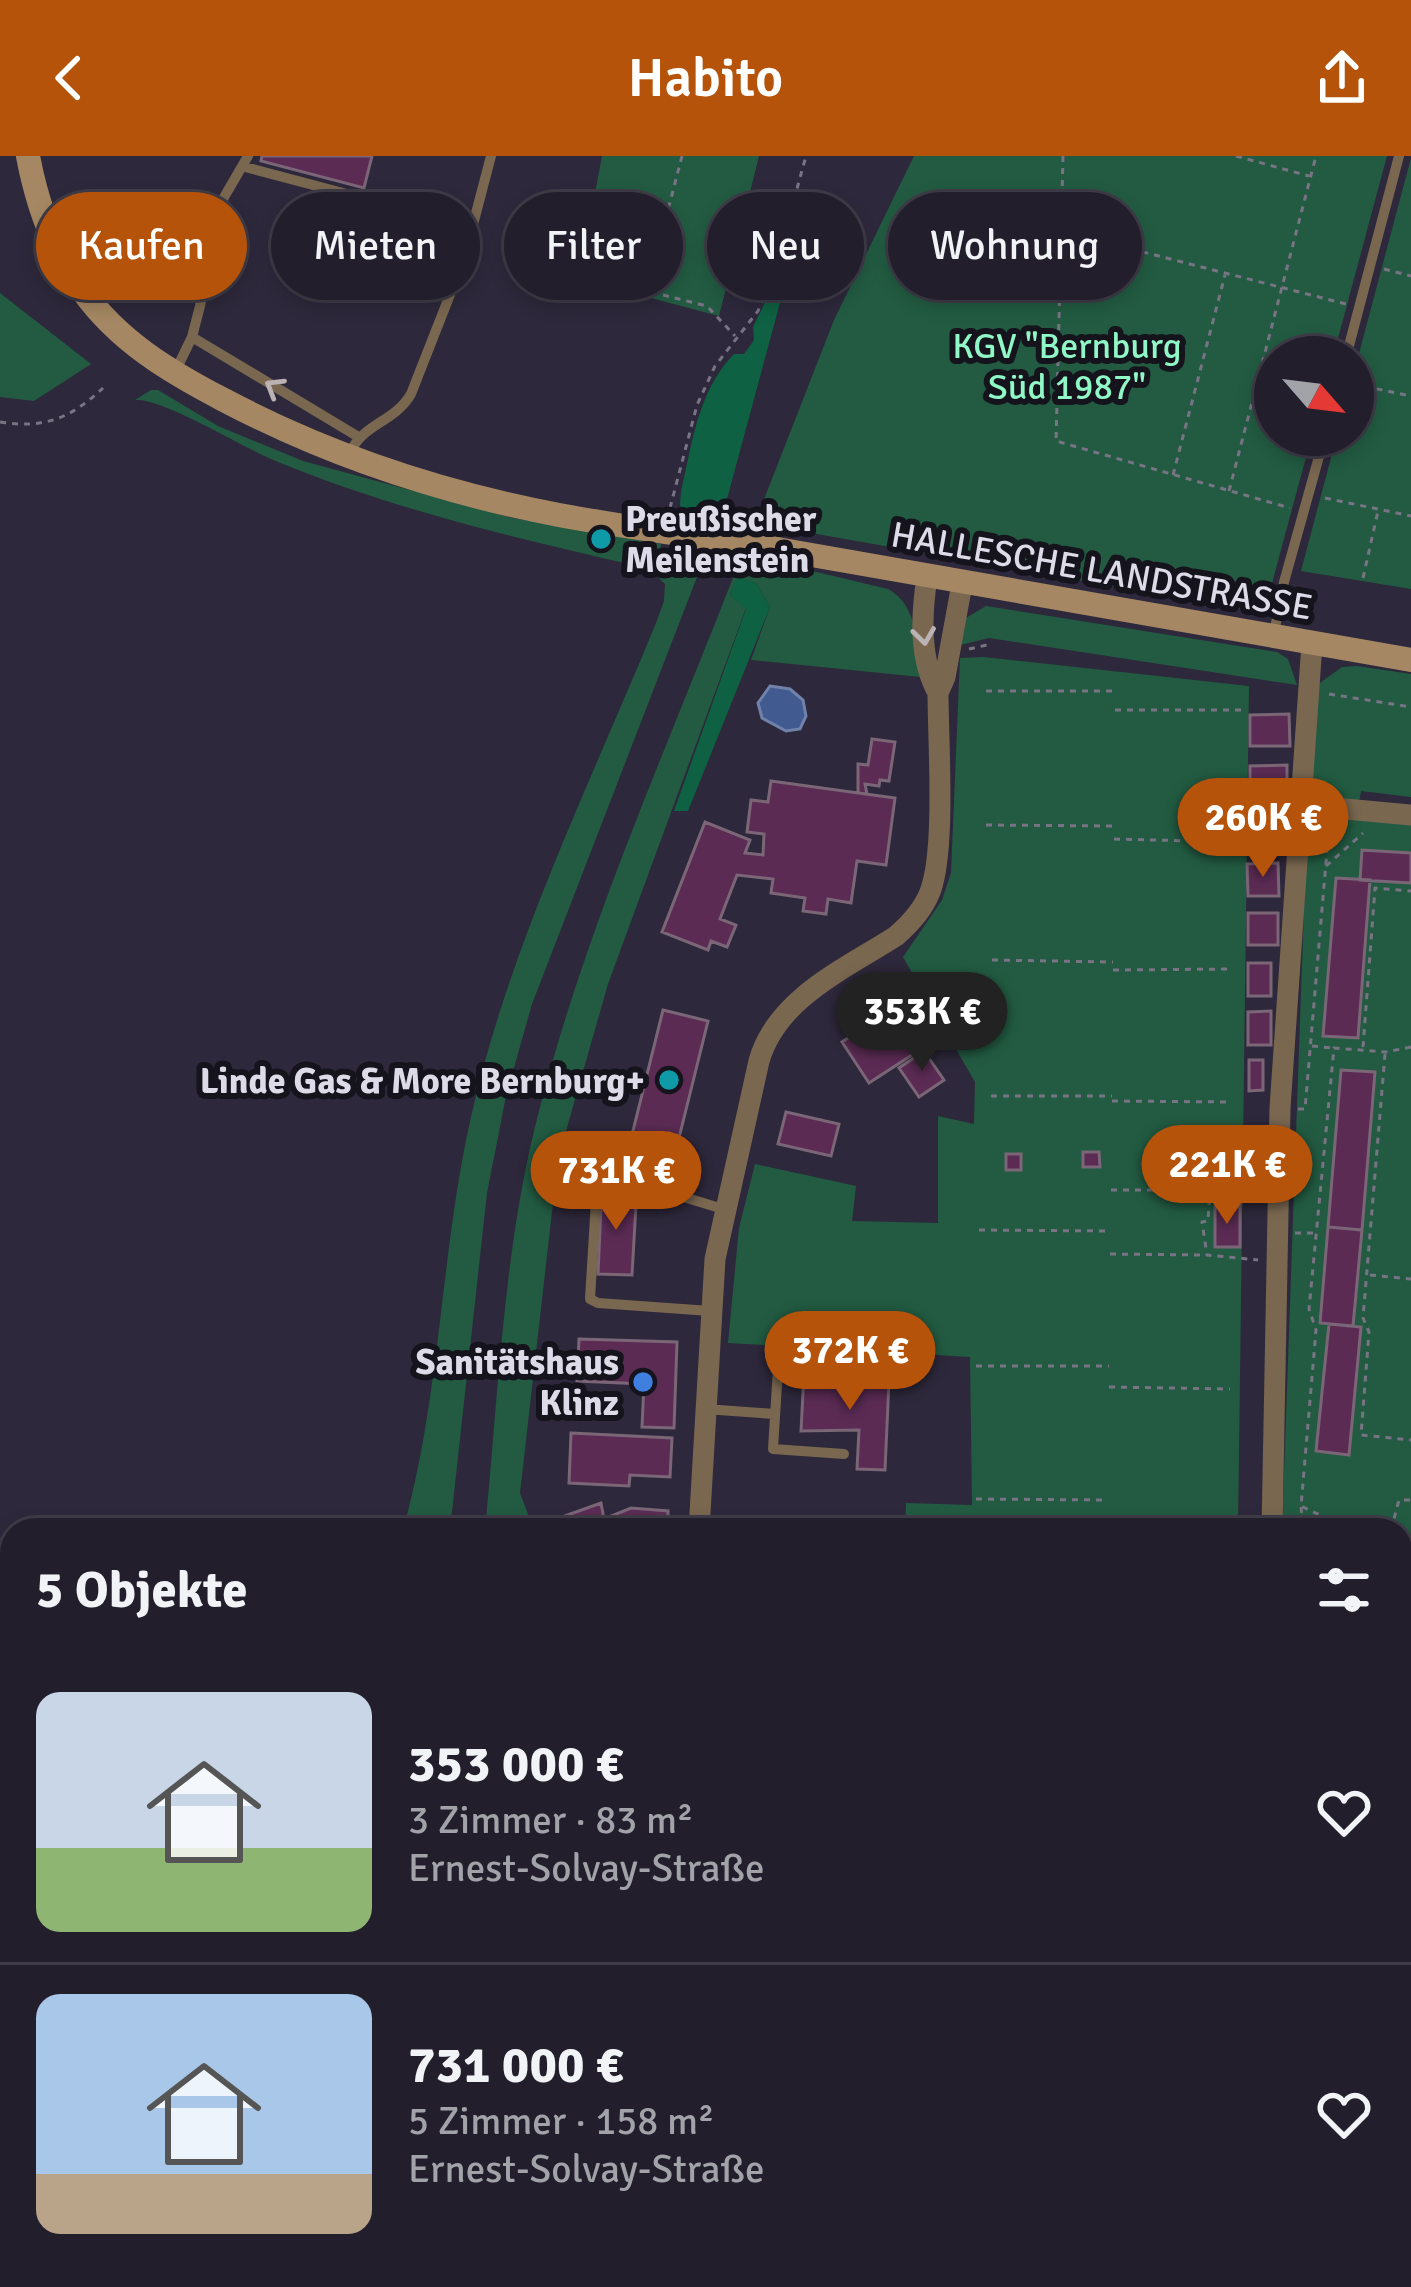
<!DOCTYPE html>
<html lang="de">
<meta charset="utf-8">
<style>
:root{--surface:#221e2c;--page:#2e2b38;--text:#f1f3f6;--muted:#a2a2a9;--line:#3f3c48;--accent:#b45309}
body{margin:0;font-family:Signika,sans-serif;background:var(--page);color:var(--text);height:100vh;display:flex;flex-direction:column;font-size:45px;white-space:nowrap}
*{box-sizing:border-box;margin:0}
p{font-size:39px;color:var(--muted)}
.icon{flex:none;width:66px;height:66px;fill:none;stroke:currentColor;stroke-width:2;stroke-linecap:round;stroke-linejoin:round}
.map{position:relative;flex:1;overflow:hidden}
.panel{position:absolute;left:0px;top:1362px;width:1413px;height:771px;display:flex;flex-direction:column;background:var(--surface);border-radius:36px 36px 0 0;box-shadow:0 6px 18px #0003,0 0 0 3px var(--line)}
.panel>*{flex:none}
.hud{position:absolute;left:36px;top:36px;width:1341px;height:108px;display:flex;gap:24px}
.needle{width:78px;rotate:118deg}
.fabs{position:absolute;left:1254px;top:180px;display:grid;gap:24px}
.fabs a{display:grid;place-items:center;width:120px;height:120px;border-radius:50%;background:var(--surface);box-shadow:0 6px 18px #0003,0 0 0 3px var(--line);font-size:60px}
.price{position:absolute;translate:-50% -102px;padding:0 27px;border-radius:42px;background:var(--accent);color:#fff;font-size:39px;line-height:78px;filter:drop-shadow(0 3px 6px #0008)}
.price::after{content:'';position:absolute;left:50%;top:72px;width:36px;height:27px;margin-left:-18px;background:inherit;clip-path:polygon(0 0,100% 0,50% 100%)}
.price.current{background:#222;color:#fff}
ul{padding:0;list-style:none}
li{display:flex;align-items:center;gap:36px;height:300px;padding:0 36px}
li+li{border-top:3px solid var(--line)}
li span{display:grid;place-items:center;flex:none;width:336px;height:240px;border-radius:24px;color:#555}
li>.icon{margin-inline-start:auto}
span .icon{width:144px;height:144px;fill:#fffc;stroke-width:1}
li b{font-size:51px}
h2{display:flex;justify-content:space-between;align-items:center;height:144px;padding:0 36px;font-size:51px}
.pill{padding:0 42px;border-radius:54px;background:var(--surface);box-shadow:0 6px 18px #0003,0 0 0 3px var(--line);font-size:42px;line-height:108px}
.pill.current{background:var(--accent);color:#fff}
header{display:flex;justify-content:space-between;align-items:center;height:156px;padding:0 36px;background:var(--accent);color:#fff;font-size:54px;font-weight:600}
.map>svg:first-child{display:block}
</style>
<header><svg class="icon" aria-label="back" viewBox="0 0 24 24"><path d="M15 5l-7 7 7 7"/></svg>Habito<svg class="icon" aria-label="share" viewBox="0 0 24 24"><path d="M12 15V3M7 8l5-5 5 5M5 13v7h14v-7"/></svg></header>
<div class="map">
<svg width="1411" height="2131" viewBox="0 0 1411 2131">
<rect width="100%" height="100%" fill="#2d283b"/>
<path fill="#225b42" d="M 602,0 L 759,0 L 719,160 L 579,123 Z
M 914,0 L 1387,0 L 1333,201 L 1275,201 L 1275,279 L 1312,279 L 1264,457 L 811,377 L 803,380 L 752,374 L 834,164 Z
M 1411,2 L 1411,433 L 1301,415 L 1337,279 L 1353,279 L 1353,220 Z
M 0,137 L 91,208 L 34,245 L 0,241 Z
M 151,234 L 158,234 L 218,270 L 303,305 L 513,362 L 661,388 L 660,396 L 704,403 L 532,848 L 506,940 L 487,1037 L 450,1374 L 403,1374 C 441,1239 440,1098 471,961 C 509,791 590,628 656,467 L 664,445 L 665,428 L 653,416 L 642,411 C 520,383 395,354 278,306 C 245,293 162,241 135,244 Z
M 738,409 L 785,417 L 787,409 L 888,433 C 919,450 917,490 920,521 L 751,504 L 770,451 L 756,427 L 737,422 L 730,439 L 746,452 L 608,828 L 558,1003 L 520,1337 L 534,1374 L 485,1374 C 498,1242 503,1104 534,975 C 581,781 666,595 738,409 Z
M 986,450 L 1277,496 L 1288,503 L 1297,529 L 989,482 L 952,491 L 959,466 Z
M 983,501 L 1249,530 L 1238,1374 L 905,1374 L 906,1347 L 972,1349 L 970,1201 L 728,1187 L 739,1072 L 755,1008 L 856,1030 L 852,1065 L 938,1067 L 938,960 L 974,968 L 975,926 L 903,801 L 942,744 L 951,717 L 960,502 Z
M 1357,510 L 1411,518 L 1411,641 L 1361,635 L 1359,647 L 1314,640 L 1310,634 L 1317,529 L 1342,511 Z
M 1315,659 L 1411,666 L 1411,1897 L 1401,1896 L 1401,1374 L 1282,1374 L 1307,667 Z
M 411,2121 L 564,2121 L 562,2131 L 410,2131 Z
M 981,2121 L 1229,2121 L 1228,2131 L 983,2131 Z"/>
<path fill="#0e6243" d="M 773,130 L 781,143 L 727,343 L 718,367 L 686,362 L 680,349 L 681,336 C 692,287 698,235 734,198 L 744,198 L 754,184 L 753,171 Z
M 737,421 L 756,427 L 770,451 L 688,655 L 674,655 L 746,453 L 730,439 Z"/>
<path fill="#415a8f" stroke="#7081aa" stroke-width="3" d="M 770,530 L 790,533 L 803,544 L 806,560 L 800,573 L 786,575 L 762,562 L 758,547 Z"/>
<path fill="#5b2b54" stroke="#7a6676" stroke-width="3" d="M 262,0 L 372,0 L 364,32 L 261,5 Z
M 1289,558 L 1290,590 L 1250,590 L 1250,559 Z
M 872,583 L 895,586 L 889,625 L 880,624 L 879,630 L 865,628 L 867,638 L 858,637 L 858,608 L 868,609 Z
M 1287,609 L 1287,639 L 1250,640 L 1250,610 Z
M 771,625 L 895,642 L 886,709 L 857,705 L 851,747 L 828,743 L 826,758 L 803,755 L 805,742 L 771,737 L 773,723 L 737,719 L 720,763 L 736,769 L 727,791 L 711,785 L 708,794 L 662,776 L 705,666 L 750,684 L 745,697 L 763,699 L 764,678 L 747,676 L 751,644 L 768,646 Z
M 1249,658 L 1286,658 L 1286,691 L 1249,691 Z
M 1362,694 L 1411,697 L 1411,727 L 1360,724 Z
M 1278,707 L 1279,740 L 1248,740 L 1247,708 Z
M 1336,722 L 1370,724 L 1358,882 L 1323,880 Z
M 1248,757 L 1278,757 L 1278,789 L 1248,789 Z
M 1248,807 L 1271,807 L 1271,840 L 1248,840 Z
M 894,851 L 921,893 L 869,927 L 842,886 Z
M 663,854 L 708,865 L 676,994 L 631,983 Z
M 1271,855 L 1271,889 L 1248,889 L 1248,856 Z
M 924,895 L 944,924 L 919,941 L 899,912 Z
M 1249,904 L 1263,904 L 1263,934 L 1249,935 Z
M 1341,914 L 1375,916 L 1362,1074 L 1328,1071 Z
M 786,956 L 839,968 L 831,1000 L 778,988 Z
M 1083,996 L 1099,996 L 1100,1011 L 1083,1011 Z
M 1006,998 L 1021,998 L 1021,1014 L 1006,1014 Z
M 1219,1011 L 1241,1011 L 1241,1048 L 1219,1048 Z
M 602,1028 L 621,1029 L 620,1048 L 636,1049 L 632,1119 L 598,1118 Z
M 1215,1051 L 1240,1051 L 1240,1091 L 1215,1091 Z
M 1328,1071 L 1362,1074 L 1353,1170 L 1320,1167 Z
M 1329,1168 L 1361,1171 L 1349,1299 L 1316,1295 Z
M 579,1183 L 677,1186 L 674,1272 L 642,1271 L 644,1228 L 577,1225 Z
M 804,1218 L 889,1225 L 885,1314 L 857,1313 L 859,1274 L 801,1275 Z
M 571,1277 L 672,1282 L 670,1321 L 630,1319 L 629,1330 L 569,1327 Z
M 601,1347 L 604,1363 L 631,1352 L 668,1355 L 668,1374 L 562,1374 L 559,1362 Z
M 770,1366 L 852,1369 L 851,1374 L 770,1374 Z
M 1401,1428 L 1411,1433 L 1411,1474 L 1401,1473 Z
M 1401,1668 L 1411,1669 L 1411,1702 L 1401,1701 Z
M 1401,1829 L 1411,1830 L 1411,1862 L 1401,1861 Z
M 1401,2021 L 1411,2022 L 1411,2061 L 1401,2061 Z
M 700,2121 L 748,2121 L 747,2131 L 700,2131 Z"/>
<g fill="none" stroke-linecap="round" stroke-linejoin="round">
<path stroke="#787484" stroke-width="3" stroke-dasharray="6 6" stroke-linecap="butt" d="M 682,0 L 647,135 L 707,150 L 735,180
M 1063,0 L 1056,285 L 1290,352
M 1236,0 L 1309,20
M 1061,75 L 1346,148
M 1384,113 L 1411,120
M 1353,228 L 1411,240
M 0,266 C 45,273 71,262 103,232
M 1173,319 L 1225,119
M 1229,335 L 1316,0
M 1325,342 L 1411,360
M 670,352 L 697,249 L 715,210 L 758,155 L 774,116 L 806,0
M 1363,422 L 1378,355
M 969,493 L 991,488
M 986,535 L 1115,535
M 1329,538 L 1411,551
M 1115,554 L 1246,554
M 986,669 L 1114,670
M 1114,683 L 1235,686
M 1326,710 L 1363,677
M 992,804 L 1113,806
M 1113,814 L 1233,813
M 1312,890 L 1332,892
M 1363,891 L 1375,732 L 1411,735
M 1385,898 L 1363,1162 L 1369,1176 L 1361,1279 L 1411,1284
M 991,940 L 1112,940
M 1112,945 L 1230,946
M 1298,953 L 1305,953 L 1329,671
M 1111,1034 L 1210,1034 L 1208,1065 L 1202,1066 L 1207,1099 L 1258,1104
M 979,1074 L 1111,1075
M 1295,1077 L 1315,1077
M 1110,1098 L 1204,1099
M 1370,1119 L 1411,1123
M 976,1210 L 1109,1210
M 1109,1231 L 1230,1233
M 976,1343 L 1108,1344
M 1301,1351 L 1303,1374
M 1108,1363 L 1228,1363
M 1351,1374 L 1301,1350 L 1316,1174 L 1309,1153 L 1334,892 L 1386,896 L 1411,891
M 1391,1374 L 1399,1344 L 1411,1344
M 1401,1395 L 1411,1398
M 1401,1578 L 1411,1601
M 1401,1710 L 1411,1711
M 1401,1768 L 1411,1764
M 1401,1824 L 1411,1824
M 1333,2121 L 1343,2130 L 1363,2131
M 1196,2131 L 1197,2121
M 1308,2131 L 1309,2121"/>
<path stroke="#796750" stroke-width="10" d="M 245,11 L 362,42 L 388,111
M 192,181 L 357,280
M 1346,201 L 1399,0
M 175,216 L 192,181 L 200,150 L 219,50 L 248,0
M 350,297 C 362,268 395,266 411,238 L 464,103 L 491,0
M 1274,477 L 1284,426 L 1325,279
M 710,1155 L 598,1147 L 590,1143 L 597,1028 L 601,1022 L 638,1027 L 723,1053
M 778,1212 L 773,1293 L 844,1298
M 705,1253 L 774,1258
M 1401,1493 L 1406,1494"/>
<path stroke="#796750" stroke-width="21" d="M 927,422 C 921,460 919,503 938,537
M 1302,649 L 1411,659
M 699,1374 L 715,1103 L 759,905 C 777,842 845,813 896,780 C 911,767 923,754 930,736 C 946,694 938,586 938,537 L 945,521 L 962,428
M 1272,1374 L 1280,952 L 1312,487
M 0,1450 L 12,1451
M 1401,1627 L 1411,1630
M 1401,1885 L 1411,1886
M 1401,1996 L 1411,1997
M 845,2121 L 845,2131
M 577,2131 L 578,2121
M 1249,2131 L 1250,2121"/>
<path stroke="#a58863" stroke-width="24" d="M 28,0 C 37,48 53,94 82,134 C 118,185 170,216 224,244 C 328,299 444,337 559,359 C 633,373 709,381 783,394 C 993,430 1202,468 1411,504"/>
</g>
<defs><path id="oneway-chevron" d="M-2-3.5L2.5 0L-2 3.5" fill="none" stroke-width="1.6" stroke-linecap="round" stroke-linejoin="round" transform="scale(3)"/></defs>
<g stroke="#bbb2b3">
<use href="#oneway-chevron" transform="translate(274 231) rotate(-149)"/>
<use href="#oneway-chevron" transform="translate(924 480) rotate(82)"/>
</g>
<g fill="#0f9aa8" stroke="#15131b" stroke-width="4.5">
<circle cx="601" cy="383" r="12"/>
<circle cx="669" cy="924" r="12"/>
</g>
<circle fill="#3f7fe0" stroke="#15131b" stroke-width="4.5" cx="643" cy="1226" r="12"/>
<g text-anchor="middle" stroke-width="12" stroke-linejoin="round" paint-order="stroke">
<g font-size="36" fill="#8ff8c6" stroke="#15131b">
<text x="1067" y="202">KGV "Bernburg<tspan x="1067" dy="41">Süd 1987"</tspan></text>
</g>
<g font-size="36" font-weight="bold" fill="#dedbe8" stroke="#15131b" text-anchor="end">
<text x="625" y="375" text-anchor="start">Preußischer<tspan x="625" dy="41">Meilenstein</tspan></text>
<text x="645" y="937">Linde Gas &amp; More Bernburg+</text>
<text x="619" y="1218">Sanitätshaus<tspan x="619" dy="41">Klinz</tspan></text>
</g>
<g font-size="36" fill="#dedbe8" stroke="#15131b">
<text transform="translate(1102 414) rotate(10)" y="13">HALLESCHE LANDSTRASSE</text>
</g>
</g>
</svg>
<div class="fabs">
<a><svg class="needle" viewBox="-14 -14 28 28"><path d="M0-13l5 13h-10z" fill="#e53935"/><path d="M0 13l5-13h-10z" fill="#a2a2a9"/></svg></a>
</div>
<b class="price" style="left:1263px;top:724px">260K €</b>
<b class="price current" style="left:922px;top:918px">353K €</b>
<b class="price" style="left:1227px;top:1071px">221K €</b>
<b class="price" style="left:616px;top:1077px">731K €</b>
<b class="price" style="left:850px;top:1257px">372K €</b>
<div class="hud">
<a class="pill current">Kaufen</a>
<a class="pill">Mieten</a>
<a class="pill">Filter</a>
<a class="pill">Neu</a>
<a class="pill">Wohnung</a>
</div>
<section class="panel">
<h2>5 Objekte<svg class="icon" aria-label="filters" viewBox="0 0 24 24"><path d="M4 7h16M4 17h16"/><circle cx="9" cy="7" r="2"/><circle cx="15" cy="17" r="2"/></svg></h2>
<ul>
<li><span style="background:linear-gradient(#c9d6e8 65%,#8fb573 0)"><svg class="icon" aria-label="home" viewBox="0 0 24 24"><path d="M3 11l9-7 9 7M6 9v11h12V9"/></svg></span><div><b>353 000 €</b><p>3 Zimmer · 83 m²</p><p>Ernest-Solvay-Straße</p></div><svg class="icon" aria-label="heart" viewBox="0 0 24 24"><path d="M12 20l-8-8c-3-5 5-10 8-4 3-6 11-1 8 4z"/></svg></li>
<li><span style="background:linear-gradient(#a9c7e8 75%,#b9a48a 0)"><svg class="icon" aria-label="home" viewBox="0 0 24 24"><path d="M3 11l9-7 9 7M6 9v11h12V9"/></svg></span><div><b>731 000 €</b><p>5 Zimmer · 158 m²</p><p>Ernest-Solvay-Straße</p></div><svg class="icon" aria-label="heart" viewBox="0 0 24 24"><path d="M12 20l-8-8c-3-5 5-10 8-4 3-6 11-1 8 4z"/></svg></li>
</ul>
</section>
</div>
